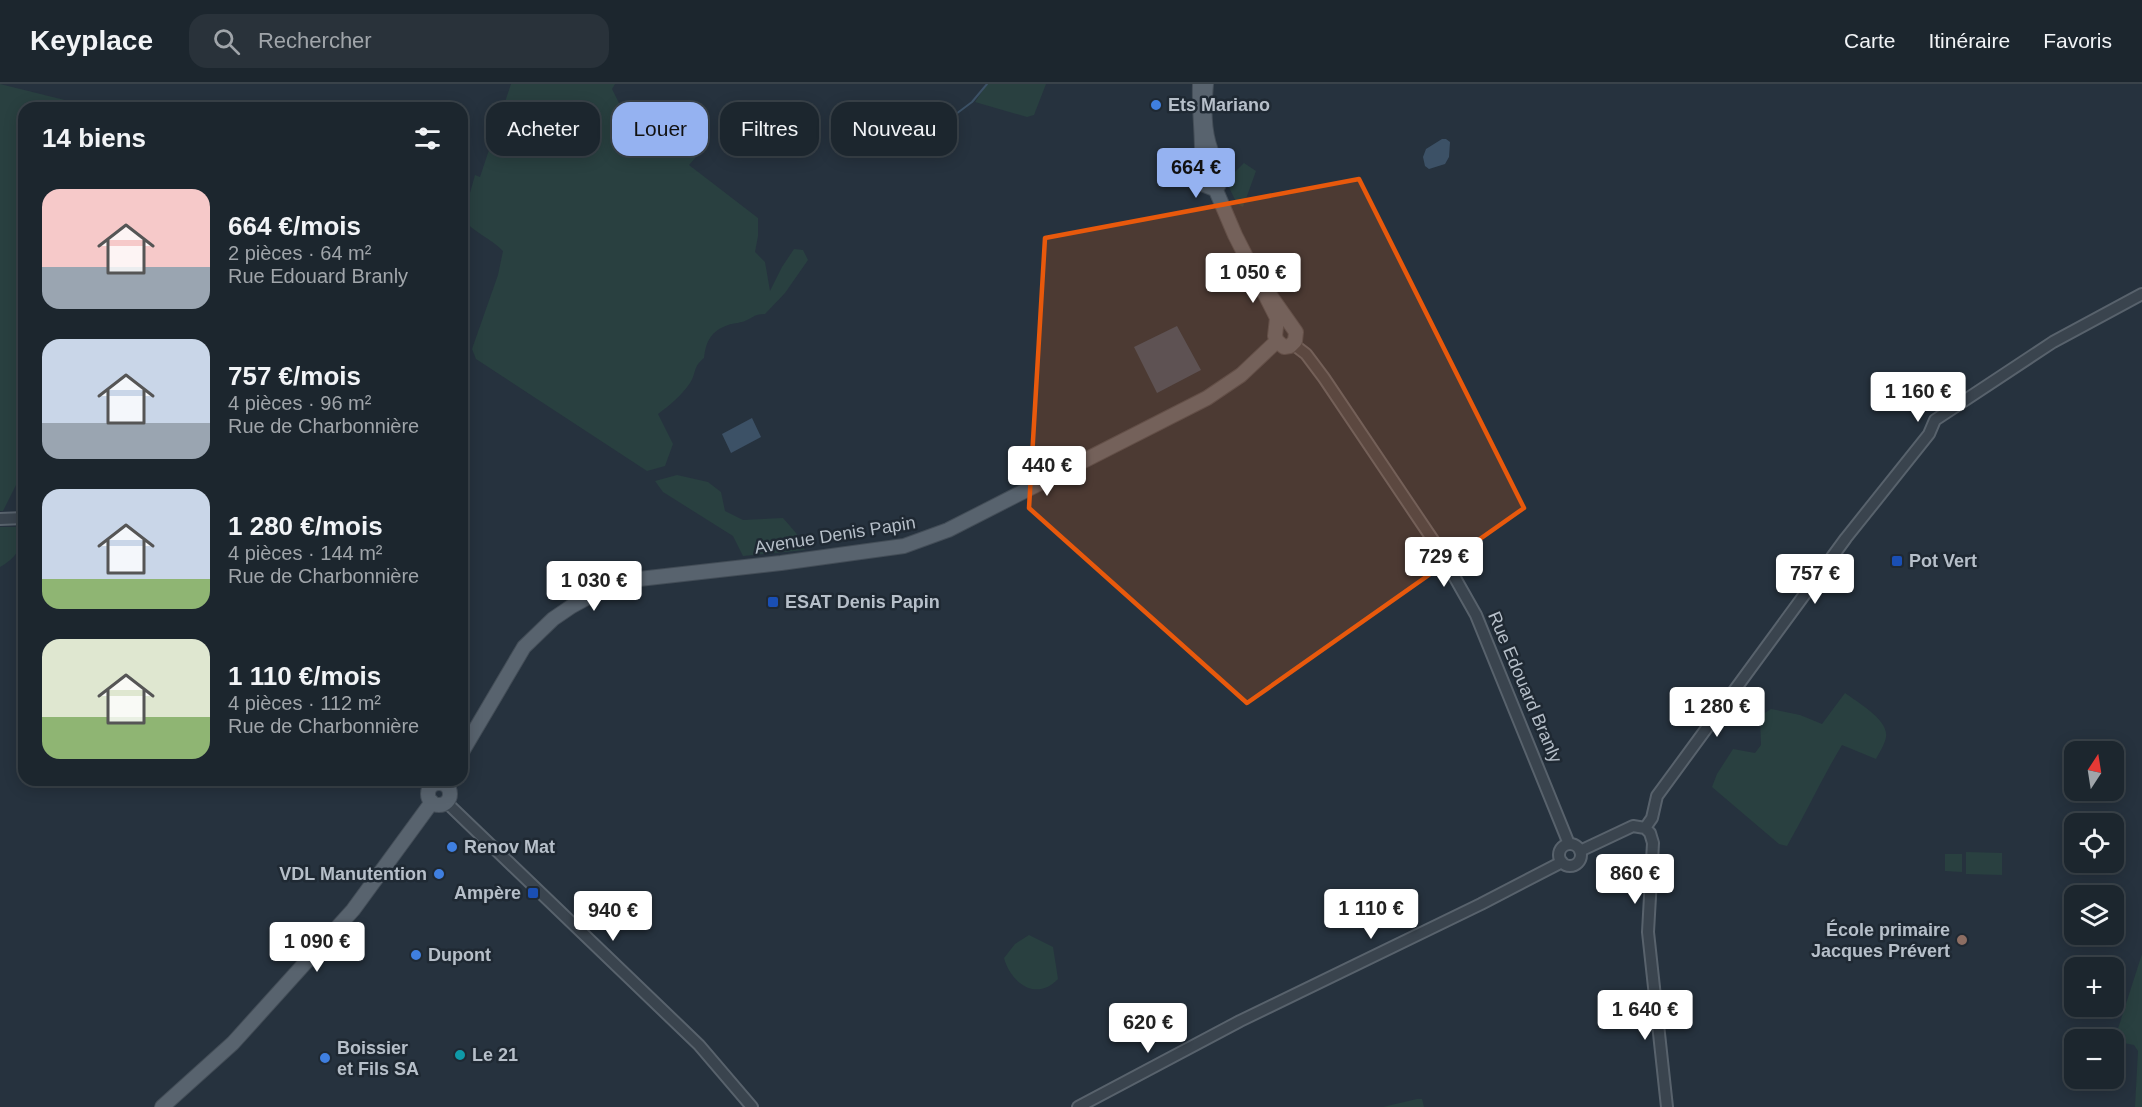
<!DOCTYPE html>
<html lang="fr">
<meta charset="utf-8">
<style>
:root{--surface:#1c262e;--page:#29323a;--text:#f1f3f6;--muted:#a0a5aa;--line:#3a434a;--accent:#95b2f1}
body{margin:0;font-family:Arial,sans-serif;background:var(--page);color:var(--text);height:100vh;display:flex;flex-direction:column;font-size:22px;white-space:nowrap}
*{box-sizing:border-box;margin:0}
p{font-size:20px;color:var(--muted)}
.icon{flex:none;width:33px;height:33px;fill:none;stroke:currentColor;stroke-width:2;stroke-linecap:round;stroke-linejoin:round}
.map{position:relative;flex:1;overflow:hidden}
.panel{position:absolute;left:18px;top:18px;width:450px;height:684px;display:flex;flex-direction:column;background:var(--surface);border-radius:18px;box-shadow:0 3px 15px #0003,0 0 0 2px var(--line)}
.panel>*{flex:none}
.top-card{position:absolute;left:486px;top:18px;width:570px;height:54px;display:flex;gap:12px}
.needle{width:39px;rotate:12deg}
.tools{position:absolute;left:2064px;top:657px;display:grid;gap:12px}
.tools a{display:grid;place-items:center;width:60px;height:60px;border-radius:12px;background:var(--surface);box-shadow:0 3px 15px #0003,0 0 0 2px var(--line);font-size:30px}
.price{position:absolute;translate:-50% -51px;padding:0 14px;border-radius:6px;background:#fff;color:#222;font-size:20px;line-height:39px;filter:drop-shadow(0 2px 3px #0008)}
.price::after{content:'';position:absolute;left:50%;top:36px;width:18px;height:14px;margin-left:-9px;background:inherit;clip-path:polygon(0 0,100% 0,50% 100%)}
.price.on{background:var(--accent);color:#111}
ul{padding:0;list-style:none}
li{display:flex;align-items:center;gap:18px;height:150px;padding:0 24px}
li span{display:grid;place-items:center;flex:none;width:168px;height:120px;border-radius:18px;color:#555}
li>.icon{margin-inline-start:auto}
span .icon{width:72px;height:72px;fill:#fffc;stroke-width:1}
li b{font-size:26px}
h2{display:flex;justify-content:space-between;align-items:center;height:72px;padding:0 24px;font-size:26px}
.chip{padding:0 21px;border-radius:18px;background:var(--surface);box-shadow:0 3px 15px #0003,0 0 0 2px var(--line);font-size:21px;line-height:54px}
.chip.on{background:var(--accent);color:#111}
header{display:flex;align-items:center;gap:36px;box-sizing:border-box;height:84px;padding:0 30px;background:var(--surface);border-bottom:2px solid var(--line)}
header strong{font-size:28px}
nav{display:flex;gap:33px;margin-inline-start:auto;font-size:21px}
.search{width:420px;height:54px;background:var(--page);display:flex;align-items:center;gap:15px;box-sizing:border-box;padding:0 21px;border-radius:18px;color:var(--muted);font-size:22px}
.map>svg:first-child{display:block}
</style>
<header>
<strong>Keyplace</strong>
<div class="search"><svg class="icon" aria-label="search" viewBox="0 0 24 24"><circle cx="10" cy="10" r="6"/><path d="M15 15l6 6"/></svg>Rechercher</div>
<nav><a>Carte</a><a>Itinéraire</a><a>Favoris</a></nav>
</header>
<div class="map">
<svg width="2142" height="1023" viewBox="0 0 2142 1023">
<rect width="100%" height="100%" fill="#26323e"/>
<path fill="#294040" d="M 0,0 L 97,24 L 24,24 L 24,385 L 3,427 L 0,427 Z
M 511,0 L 615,0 L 612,5 L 619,19 L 704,64 L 689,81 L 758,134 L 758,152 L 755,168 L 765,178 L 770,207 L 782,183 L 794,165 L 803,166 L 808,176 L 785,209 L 765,230 C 756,230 755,232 747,236 C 742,239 734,239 728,241 C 711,247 706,257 704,274 C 692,284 697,288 690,299 C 681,312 670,321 658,330 L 673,360 L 665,382 L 647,387 L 476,275 L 472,265 L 498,191 L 503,167 C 491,154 473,149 463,134 L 475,91 L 480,93 Z
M 987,0 L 1046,0 L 1034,31 L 1027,33 L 975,18 Z
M 1244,79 L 1256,87 L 1243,123 L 1237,120 L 1226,97 Z
M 677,391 L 708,398 L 721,408 L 725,427 L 743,436 L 783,434 L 796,449 L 805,466 L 743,472 L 733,452 L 663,408 L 655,397 Z
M 18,441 L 23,442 C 26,459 16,475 0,483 L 0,443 L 17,443 Z
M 1845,609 C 1857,618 1889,636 1886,653 C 1885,660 1879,669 1876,675 L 1842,661 C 1822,694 1806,729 1787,762 L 1779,760 L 1712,703 L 1717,690 L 1733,665 L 1755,669 L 1761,661 L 1760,632 L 1771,625 L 1800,631 L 1822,640 Z
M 1966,768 L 2002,769 L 2002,791 L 1966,790 Z
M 1945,770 L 1962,770 L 1962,788 L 1945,787 Z
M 1029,851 L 1053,863 L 1058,895 C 1036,918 1011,899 1004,874 L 1015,860 Z
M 2142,870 L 2142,1023 L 2135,1023 L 2138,967 L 2134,961 L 2114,957 Z
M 1417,1015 L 1422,1015 L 1424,1023 L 1383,1023 Z"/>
<path fill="#3c5166" d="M 1442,55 L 1446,55 L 1450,58 L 1449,73 L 1445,80 L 1429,85 L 1425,82 L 1423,73 L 1426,65 Z
M 1177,242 L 1201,286 L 1157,309 L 1134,263 Z
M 752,334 L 761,353 L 731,369 L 722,350 Z"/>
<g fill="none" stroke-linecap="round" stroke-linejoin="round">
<path stroke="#3c5166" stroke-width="2" d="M 952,33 L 972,18 L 987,0"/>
<g stroke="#58626c" stroke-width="14">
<path id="minor" d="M 1293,260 L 1306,270 L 1324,294 L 1437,462 L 1476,531 L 1569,760
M 0,435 L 24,434
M 423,696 L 430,703
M 446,718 L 699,961 L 752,1023
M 1645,744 L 1652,734 L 1657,712 L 1846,454 L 1929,350 L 1935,336 L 2053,258 L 2142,210
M 1645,744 L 1650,749 L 1653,759 L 1648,848 L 1667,1023
M1559 771a11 11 0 1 1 22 0a11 11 0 1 1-22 0Z
M 1580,767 L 1633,742 L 1645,744
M 1078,1023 L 1240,937 L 1481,820 L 1562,778"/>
</g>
<g stroke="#434d57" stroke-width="16">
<path id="major" d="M 1200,0 C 1199,23 1202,45 1202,67 C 1202,78 1197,90 1202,100 L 1212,104 L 1218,102 L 1223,93 C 1222,84 1215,76 1211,67 C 1203,45 1204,23 1206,0
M 1215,104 L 1235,151 L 1277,234 L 1275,252 L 1277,257 L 1284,263 L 1290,262 L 1295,257 L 1296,248 L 1255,190
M 462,668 L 524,563 L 553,535 L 572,522 L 592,511 L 639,495 L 781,479 L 904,462 L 948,446 L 1207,314 L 1241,291 L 1277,257
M428 710a11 11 0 1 1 22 0a11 11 0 1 1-22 0Z
M 162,1023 L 233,959 L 353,826 L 432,718"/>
</g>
<use href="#minor" stroke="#3a444e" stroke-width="10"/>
<use href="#major" stroke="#58636e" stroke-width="14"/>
</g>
<path fill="#e8590c" fill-opacity="0.2" stroke="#e8590c" stroke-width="4.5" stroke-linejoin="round" d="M 1359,95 L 1524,424 L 1247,619 L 1029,424 L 1045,154 Z"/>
<g fill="#3f7fe0" stroke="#1f2933" stroke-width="2">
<circle cx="1156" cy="21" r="6"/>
<circle cx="452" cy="763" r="6"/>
<circle cx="439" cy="790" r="6"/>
<circle cx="416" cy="871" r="6"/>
<circle cx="325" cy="974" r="6"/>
</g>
<g fill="#1a4fb4" stroke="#1f2933" stroke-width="2">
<rect x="1891" y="471" width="12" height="12" rx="3"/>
<rect x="767" y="512" width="12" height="12" rx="3"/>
<rect x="527" y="803" width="12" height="12" rx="3"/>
</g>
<circle fill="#8d6e63" stroke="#1f2933" stroke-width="2" cx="1962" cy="856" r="6"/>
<circle fill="#0f9aa8" stroke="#1f2933" stroke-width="2" cx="460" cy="971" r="6"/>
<g text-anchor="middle" stroke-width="5" stroke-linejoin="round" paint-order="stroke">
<g font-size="18" font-weight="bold" fill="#b6bfc9" stroke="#1f2933" text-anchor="start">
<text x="1168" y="27">Ets Mariano</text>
<text x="1909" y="483">Pot Vert</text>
<text x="785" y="524">ESAT Denis Papin</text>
<text x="464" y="769">Renov Mat</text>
<text x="427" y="796" text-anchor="end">VDL Manutention</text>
<text x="521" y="815" text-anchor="end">Ampère</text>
<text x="1950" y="852" text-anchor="end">École primaire<tspan x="1950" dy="21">Jacques Prévert</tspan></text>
<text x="428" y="877">Dupont</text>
<text x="337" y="970">Boissier<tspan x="337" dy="21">et Fils SA</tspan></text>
<text x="472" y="977">Le 21</text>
</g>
<g font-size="18" fill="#b6bfc9" stroke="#1f2933">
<text transform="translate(835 451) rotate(-9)" y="6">Avenue Denis Papin</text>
<text transform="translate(1525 603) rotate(67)" y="6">Rue Edouard Branly</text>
</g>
</g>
</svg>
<div class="tools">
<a><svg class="needle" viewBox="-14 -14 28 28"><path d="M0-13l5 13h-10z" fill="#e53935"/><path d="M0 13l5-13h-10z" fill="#a0a5aa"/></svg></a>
<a><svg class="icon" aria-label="locate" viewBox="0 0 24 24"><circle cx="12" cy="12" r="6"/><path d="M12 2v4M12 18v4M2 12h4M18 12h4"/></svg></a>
<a><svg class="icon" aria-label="layers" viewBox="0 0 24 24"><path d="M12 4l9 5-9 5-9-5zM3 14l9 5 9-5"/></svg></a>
<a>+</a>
<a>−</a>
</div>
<b class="price on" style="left:1196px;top:115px">664 €</b>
<b class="price" style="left:1253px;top:220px">1 050 €</b>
<b class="price" style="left:1918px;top:339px">1 160 €</b>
<b class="price" style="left:1047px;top:413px">440 €</b>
<b class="price" style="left:1444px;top:504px">729 €</b>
<b class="price" style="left:1815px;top:521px">757 €</b>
<b class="price" style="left:594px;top:528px">1 030 €</b>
<b class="price" style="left:1717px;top:654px">1 280 €</b>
<b class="price" style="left:1635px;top:821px">860 €</b>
<b class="price" style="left:1371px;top:856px">1 110 €</b>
<b class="price" style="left:613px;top:858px">940 €</b>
<b class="price" style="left:317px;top:889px">1 090 €</b>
<b class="price" style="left:1645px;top:957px">1 640 €</b>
<b class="price" style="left:1148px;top:970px">620 €</b>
<div class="top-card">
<a class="chip">Acheter</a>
<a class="chip on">Louer</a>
<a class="chip">Filtres</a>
<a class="chip">Nouveau</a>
</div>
<section class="panel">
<h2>14 biens<svg class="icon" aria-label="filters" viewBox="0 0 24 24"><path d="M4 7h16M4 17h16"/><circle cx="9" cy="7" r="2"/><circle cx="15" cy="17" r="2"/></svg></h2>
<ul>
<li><span style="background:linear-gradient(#f6c9c9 65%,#9aa5b1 0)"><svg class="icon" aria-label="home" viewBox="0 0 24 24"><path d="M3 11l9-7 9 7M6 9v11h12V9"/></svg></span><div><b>664 €/mois</b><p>2 pièces · 64 m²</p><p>Rue Edouard Branly</p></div></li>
<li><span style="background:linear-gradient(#c9d6e8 70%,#9aa5b1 0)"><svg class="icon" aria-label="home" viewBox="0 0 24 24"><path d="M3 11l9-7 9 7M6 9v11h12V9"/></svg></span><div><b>757 €/mois</b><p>4 pièces · 96 m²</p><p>Rue de Charbonnière</p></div></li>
<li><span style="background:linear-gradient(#c9d6e8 75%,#8fb573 0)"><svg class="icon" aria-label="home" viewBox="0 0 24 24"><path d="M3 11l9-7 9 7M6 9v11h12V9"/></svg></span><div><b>1 280 €/mois</b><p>4 pièces · 144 m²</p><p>Rue de Charbonnière</p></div></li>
<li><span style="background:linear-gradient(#dfe7d0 65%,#8fb573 0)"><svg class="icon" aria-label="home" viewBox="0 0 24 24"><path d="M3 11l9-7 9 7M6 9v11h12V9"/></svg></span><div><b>1 110 €/mois</b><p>4 pièces · 112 m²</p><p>Rue de Charbonnière</p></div></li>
</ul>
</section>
</div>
